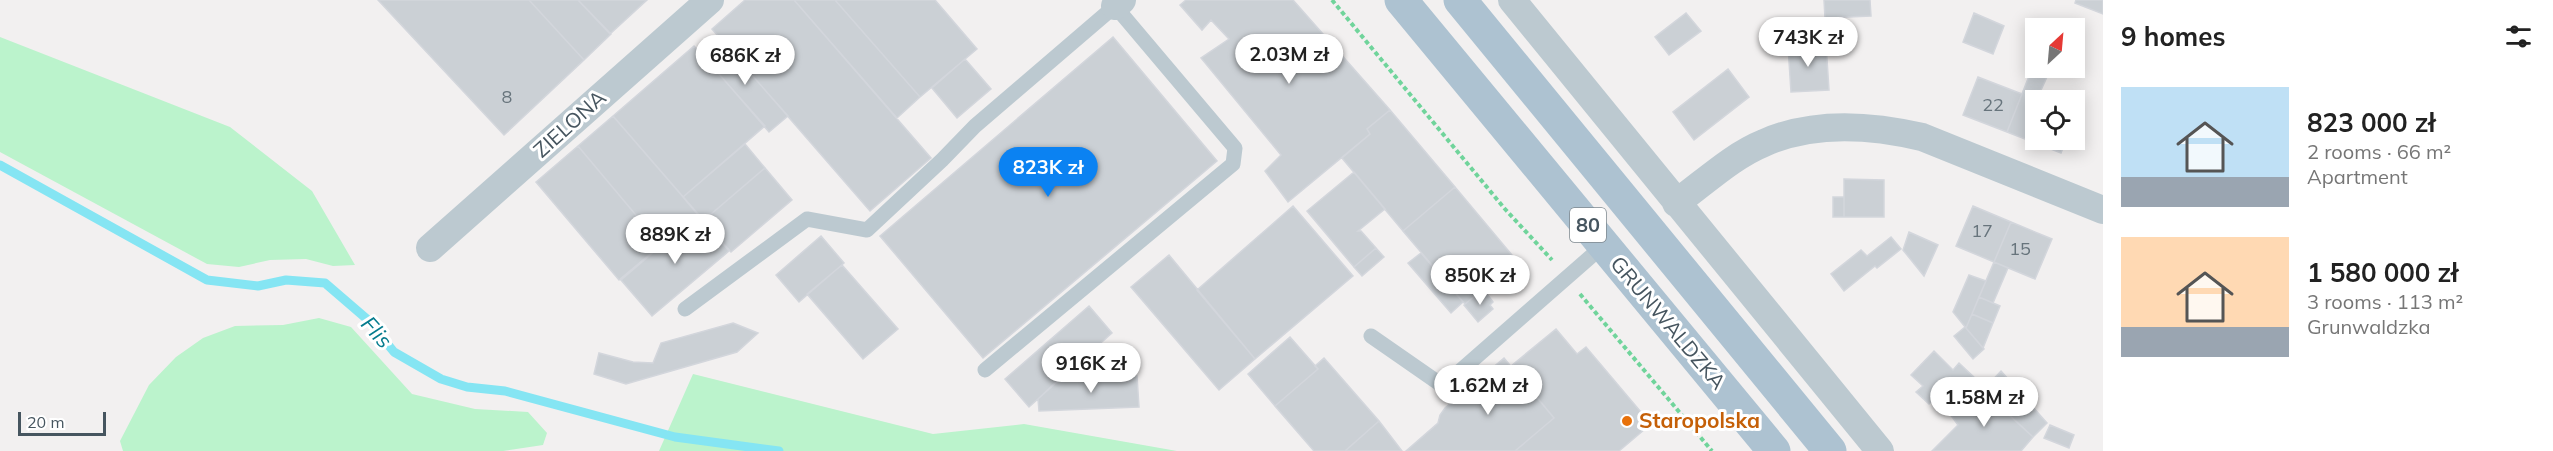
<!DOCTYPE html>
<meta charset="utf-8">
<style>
:root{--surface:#fff;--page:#f6f6f6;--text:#222;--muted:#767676;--accent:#0b82f2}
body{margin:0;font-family:Mulish,sans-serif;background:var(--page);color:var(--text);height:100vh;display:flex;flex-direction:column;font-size:22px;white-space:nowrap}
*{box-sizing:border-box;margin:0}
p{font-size:20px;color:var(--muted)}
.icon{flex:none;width:33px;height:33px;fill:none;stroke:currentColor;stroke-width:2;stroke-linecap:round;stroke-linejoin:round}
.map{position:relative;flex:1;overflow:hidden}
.drawer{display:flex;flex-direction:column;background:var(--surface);width:450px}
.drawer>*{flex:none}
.needle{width:39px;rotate:26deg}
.controls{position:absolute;left:2025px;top:18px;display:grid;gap:12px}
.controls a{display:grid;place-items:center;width:60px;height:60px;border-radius:0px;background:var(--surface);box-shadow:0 3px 15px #0003;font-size:30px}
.scale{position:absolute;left:18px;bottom:15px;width:88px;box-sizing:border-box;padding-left:6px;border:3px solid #46555f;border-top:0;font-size:16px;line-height:21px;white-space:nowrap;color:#46555f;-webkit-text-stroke:4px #fff;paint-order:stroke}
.price{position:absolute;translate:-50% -51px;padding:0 14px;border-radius:21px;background:#fff;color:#222;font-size:20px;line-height:39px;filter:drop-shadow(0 2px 3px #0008)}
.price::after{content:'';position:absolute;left:50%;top:36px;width:18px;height:14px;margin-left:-9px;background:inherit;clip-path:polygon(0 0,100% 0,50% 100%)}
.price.current{background:var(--accent);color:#fff}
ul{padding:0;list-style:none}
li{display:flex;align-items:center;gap:18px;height:150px;padding:0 18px}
li span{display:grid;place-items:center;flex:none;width:168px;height:120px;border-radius:0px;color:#555}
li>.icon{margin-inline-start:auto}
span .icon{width:72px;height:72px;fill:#fffc;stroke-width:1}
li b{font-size:26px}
h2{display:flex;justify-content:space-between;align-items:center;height:72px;padding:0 18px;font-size:26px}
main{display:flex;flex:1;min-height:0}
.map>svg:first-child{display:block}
</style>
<main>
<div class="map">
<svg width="2103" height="451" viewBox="0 0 2103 451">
<rect width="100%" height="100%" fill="#f2f0f0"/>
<path fill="#bbf3cc" d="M 0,37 L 230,127 L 312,191 L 355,265 L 333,266 L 306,259 L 270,260 L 239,267 L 207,264 L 0,152 Z
M 319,318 L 351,327 L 412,394 L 475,409 L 528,412 L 547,433 L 543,445 L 503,451 L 123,451 L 120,441 L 149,385 L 176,357 L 203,338 L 235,326 L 283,325 Z
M 693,374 L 933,434 L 1024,424 L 1177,451 L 659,451 Z"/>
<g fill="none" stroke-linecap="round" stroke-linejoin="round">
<path stroke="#85e5f3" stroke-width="9" d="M 0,165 L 207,280 L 258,286 L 286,280 L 325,283 L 368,320 L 394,352 L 441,379 L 467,387 L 505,391 L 675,437 L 779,451"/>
</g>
<path fill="#cbd0d5" stroke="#d3d6dc" stroke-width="1.5" d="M 378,0 L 529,0 L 584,60 L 504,135 Z
M 529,0 L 578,0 L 611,34 L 584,60 Z
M 578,0 L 647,0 L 610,34 Z
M 745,0 L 794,0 L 931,158 L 870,211 L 712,29 Z
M 794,0 L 835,0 L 920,97 L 897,118 Z
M 835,0 L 935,0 L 977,49 L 920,97 Z
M 1186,0 L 1293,0 L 1390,110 L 1367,129 L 1370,134 L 1288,202 L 1265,171 L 1281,155 L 1201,58 L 1229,39 L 1211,20 L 1202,30 L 1180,5 Z
M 1824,0 L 1870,0 L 1871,16 L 1825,18 Z
M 2076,0 L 2103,0 L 2103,14 L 2075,3 Z
M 1686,13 L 1701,31 L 1669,55 L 1655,37 Z
M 1974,13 L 2004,26 L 1993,54 L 1963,42 Z
M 1113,37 L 1217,161 L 983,358 L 880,236 Z
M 720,39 L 788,116 L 769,132 L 702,54 Z
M 1826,44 L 1829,90 L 1791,92 L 1788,46 Z
M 694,46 L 765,126 L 683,197 L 613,116 Z
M 965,59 L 991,89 L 957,118 L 932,88 Z
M 1728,69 L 1749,97 L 1694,140 L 1673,112 Z
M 2031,71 L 2047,77 L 2037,99 L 2040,100 L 2036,100 L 2036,140 L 2066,140 L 2061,153 L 2007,132 Z
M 1978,77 L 2022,94 L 2007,132 L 1963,115 Z
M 1390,110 L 1455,187 L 1403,231 L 1342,158 L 1370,134 L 1367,129 Z
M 613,116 L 698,214 L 661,245 L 578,146 Z
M 745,144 L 765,168 L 703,221 L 683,197 Z
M 578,146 L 661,245 L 619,280 L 536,182 Z
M 765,168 L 792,200 L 731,252 L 703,221 Z
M 1354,172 L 1385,209 L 1358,231 L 1361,231 L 1376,248 L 1354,267 L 1307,211 Z
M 1844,179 L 1884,180 L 1884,217 L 1844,217 Z
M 1455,187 L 1517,261 L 1465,304 L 1403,231 Z
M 1833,197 L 1844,197 L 1844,217 L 1833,217 Z
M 1293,206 L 1353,276 L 1255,359 L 1197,290 Z
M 1973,206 L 2011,222 L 1994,262 L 1956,246 Z
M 698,214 L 729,251 L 652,316 L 621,280 Z
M 2011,222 L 2052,239 L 2035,279 L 1994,262 Z
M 1909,232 L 1938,245 L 1924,276 L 1903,250 Z
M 821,236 L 844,263 L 799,302 L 776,275 Z
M 1891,237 L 1901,249 L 1877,268 L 1875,266 L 1844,291 L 1831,274 L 1861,250 L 1867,256 Z
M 1376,248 L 1384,257 L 1362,276 L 1354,267 Z
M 1421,253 L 1463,302 L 1451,313 L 1408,263 Z
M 1169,255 L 1255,359 L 1219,390 L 1131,287 Z
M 1994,262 L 2008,268 L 1993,303 L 1979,297 Z
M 842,265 L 898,329 L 863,359 L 807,294 Z
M 1969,275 L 1986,281 L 1966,328 L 1953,312 Z
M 1483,289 L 1493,302 L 1490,305 L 1493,309 L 1478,322 L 1464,305 Z
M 1979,297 L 2000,306 L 1993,323 L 1972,314 Z
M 1089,306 L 1112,333 L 1029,407 L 1005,379 Z
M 1972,314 L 1993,323 L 1983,348 L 1966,328 Z
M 733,323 L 758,333 L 737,352 L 626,384 L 594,374 L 599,353 L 633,362 L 653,363 L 661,343 Z
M 1965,327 L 1984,349 L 1973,359 L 1954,336 Z
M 1556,329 L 1577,354 L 1586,347 L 1651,424 L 1619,451 L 1515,451 L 1554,418 L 1511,366 Z
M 1290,337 L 1318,369 L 1275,406 L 1248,374 Z
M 1934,351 L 1953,370 L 1959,363 L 1976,379 L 1964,392 L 1968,396 L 1950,414 L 1935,398 L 1929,404 L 1916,392 L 1923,386 L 1911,375 Z
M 1324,358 L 1379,421 L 1345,451 L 1314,451 L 1275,406 L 1318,369 L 1315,366 Z
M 1504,358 L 1554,418 L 1515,451 L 1406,451 L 1438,423 L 1440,415 L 1445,408 Z
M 2001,371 L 2047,423 L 2033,437 L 1983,390 Z
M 1137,376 L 1139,407 L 1039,411 L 1038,399 L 1058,380 Z
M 1977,386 L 2033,437 L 2021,451 L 1932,451 L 1958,425 L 1950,414 Z
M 1379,421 L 1402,451 L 1345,451 Z
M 2050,425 L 2074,435 L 2069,448 L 2044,438 Z"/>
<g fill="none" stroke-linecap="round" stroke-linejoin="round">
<path stroke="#70d49b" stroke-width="4" stroke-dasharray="4.5 3" stroke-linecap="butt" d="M 1332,0 L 1505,209 L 1552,260
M 1580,294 L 1712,451"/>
<path stroke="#bcc9d0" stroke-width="15" d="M 685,309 L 807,219 L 867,230 L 942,160 L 975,126 L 1115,6 L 1235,148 L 1233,164 L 985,370
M 1371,336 L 1443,386 L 1604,245"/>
<path stroke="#bcc9d0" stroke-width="28" d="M 1512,0 L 1880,451
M 1115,6 L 1122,0
M 1676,203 C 1704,183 1732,156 1764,143 C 1813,121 1871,125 1922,137 L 2103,210
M 430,248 L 710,0"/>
<path stroke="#adc2d1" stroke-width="33" d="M 1401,0 L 1774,451
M 1460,0 L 1830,451"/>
</g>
<circle fill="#e8710a" stroke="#fff" stroke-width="2" cx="1627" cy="421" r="6"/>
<g text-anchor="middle" stroke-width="6" stroke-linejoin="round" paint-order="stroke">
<g font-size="18" fill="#67747c">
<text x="507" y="103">8</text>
<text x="1993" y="111">22</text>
<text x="1982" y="237">17</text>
<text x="2020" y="255">15</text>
</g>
<rect fill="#fff" stroke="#7e888f" stroke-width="1.5" x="1570" y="208" width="36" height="34" rx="4.5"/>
<g font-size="20" font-weight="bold" fill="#46555f">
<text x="1588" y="232">80</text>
</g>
<g font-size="21" fill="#46555f" stroke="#fff">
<text transform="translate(570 124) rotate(-42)" y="7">ZIELONA</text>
<text transform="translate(1668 323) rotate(50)" y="7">GRUNWALDZKA</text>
</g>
<g font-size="21" font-weight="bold" fill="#c56008" stroke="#fff" text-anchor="start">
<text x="1639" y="428">Staropolska</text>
</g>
<g font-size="22" font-style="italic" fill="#057c8e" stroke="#fff">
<text transform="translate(377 332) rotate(48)" y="8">Flis</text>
</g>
</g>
</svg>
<div class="controls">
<a><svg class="needle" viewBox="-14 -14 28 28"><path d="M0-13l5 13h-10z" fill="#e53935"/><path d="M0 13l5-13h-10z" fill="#767676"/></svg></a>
<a><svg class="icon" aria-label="locate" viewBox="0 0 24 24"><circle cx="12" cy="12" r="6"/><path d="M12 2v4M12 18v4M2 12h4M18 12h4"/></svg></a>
</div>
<div class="scale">20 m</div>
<b class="price" style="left:1808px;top:68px">743K zł</b>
<b class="price" style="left:1289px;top:85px">2.03M zł</b>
<b class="price" style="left:745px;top:86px">686K zł</b>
<b class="price current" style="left:1048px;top:198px">823K zł</b>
<b class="price" style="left:675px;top:265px">889K zł</b>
<b class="price" style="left:1480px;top:306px">850K zł</b>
<b class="price" style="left:1091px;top:394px">916K zł</b>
<b class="price" style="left:1488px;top:416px">1.62M zł</b>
<b class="price" style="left:1984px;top:428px">1.58M zł</b>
</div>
<section class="drawer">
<h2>9 homes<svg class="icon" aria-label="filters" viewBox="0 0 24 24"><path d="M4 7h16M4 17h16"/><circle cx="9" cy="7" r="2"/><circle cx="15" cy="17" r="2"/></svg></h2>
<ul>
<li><span style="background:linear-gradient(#bfe0f5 75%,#9aa5b1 0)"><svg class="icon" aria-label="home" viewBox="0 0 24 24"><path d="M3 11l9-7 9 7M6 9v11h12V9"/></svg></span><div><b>823 000 zł</b><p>2 rooms · 66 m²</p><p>Apartment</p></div></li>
<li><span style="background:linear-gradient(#ffd9b3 75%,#9aa5b1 0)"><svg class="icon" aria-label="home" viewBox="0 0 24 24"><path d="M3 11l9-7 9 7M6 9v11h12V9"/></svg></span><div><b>1 580 000 zł</b><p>3 rooms · 113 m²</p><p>Grunwaldzka</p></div></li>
</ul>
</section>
</main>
